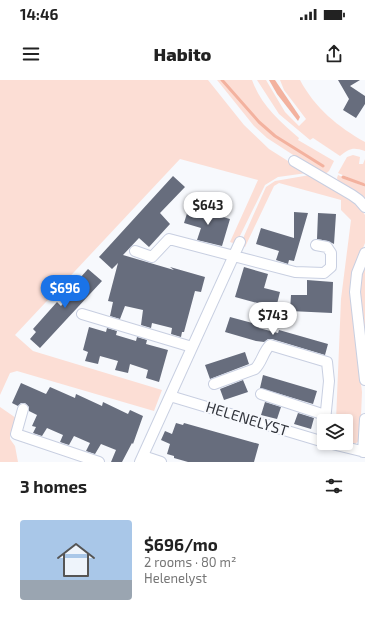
<!DOCTYPE html>
<meta charset="utf-8">
<style>
:root{--surface:#fff;--page:#f2f2f2;--text:#222;--muted:#767676;--line:#e0e0e0;--accent:#1a73e8}
body{margin:0;font-family:"Exo 2",sans-serif;background:var(--page);color:var(--text);height:100vh;display:flex;flex-direction:column;font-size:15px;white-space:nowrap}
*{box-sizing:border-box;margin:0}
p{font-size:13px;color:var(--muted)}
.icon{flex:none;width:22px;height:22px;fill:none;stroke:currentColor;stroke-width:2;stroke-linecap:round;stroke-linejoin:round}
.map{position:relative;height:382px;overflow:hidden}
.panel{display:flex;flex-direction:column;background:var(--surface);flex:1}
.panel>*{flex:none}
.controls{position:absolute;left:317px;top:334px;display:grid;gap:8px}
.controls a{display:grid;place-items:center;width:36px;height:36px;border-radius:4px;background:var(--surface);box-shadow:0 2px 6px #0003;font-size:20px}
.price{position:absolute;translate:-50% -34px;padding:0 9px;border-radius:14px;background:#fff;color:#222;font-size:13px;line-height:26px;filter:drop-shadow(0 1px 2px #0008)}
.price::after{content:'';position:absolute;left:50%;top:24px;width:12px;height:9px;margin-left:-6px;background:inherit;clip-path:polygon(0 0,100% 0,50% 100%)}
.price.on{background:var(--accent);color:#fff}
ul{padding:0;list-style:none}
li{display:flex;align-items:center;gap:12px;height:100px;padding:0 20px}
li+li{border-top:1px solid var(--line)}
li span{display:grid;place-items:center;flex:none;width:112px;height:80px;border-radius:4px;color:#555}
li>.icon{margin-inline-start:auto}
span .icon{width:48px;height:48px;fill:#fffc;stroke-width:1}
li b{font-size:17px}
h2{display:flex;justify-content:space-between;align-items:center;height:48px;padding:0 20px;font-size:17px}
.status{display:flex;justify-content:space-between;align-items:center;height:28px;padding:0 20px;background:var(--surface);direction:ltr}
.status svg{height:11px;fill:currentColor}
header{display:flex;justify-content:space-between;align-items:center;height:52px;padding:0 20px;background:var(--surface);font-size:18px;font-weight:800}
.map>svg:first-child{display:block}
</style>
<div class="status"><b>14:46</b><svg viewBox="0 0 49 12"><path d="M0 12V9h3v3zM5 12V6h3v6zM10 12V3h3v9zM15 12V0h3v12zM26 1h20v11H26zM47 4h2v5h-2z"/></svg></div>
<header><svg class="icon" aria-label="menu" viewBox="0 0 24 24"><path d="M4 6h16M4 12h16M4 18h16"/></svg>Habito<svg class="icon" aria-label="share" viewBox="0 0 24 24"><path d="M12 15V3M7 8l5-5 5 5M5 13v7h14v-7"/></svg></header>
<div class="map">
<svg width="365" height="382" viewBox="0 0 365 382">
<rect width="100%" height="100%" fill="#f7f9fd"/>
<path fill="#fcded5" d="M 0,0 L 208,0 L 244,45 L 269,69 L 307,93 L 278,97 L 265,105 L 236,164 L 230,162 L 258,100 L 180,79 L 15,255 L 33,271 L 162,310 L 154,331 L 17,291 L 10,293 L 0,315 Z
M 217,0 L 252,0 C 261,25 279,41 299,58 L 298,60 L 334,81 L 329,91 L 324,95 L 267,58 L 254,46 Z
M 257,0 L 266,0 L 285,32 L 299,46 L 306,39 L 284,10 L 280,0 L 300,0 C 315,28 338,47 365,62 L 365,71 C 353,67 350,68 340,76 L 313,58 L 310,60 L 279,34 Z
M 353,75 L 360,77 L 359,84 L 363,84 L 365,79 L 365,103 L 361,103 L 338,93 L 347,77 Z
M 310,95 L 358,124 L 365,135 L 365,163 L 359,178 L 351,207 L 351,223 L 362,312 L 360,360 L 355,364 L 346,361 L 346,341 L 336,341 L 341,219 L 351,140 L 341,130 L 341,120 L 279,103 L 274,106 L 245,167 L 240,165 L 266,107 L 275,101 Z
M 338,95 L 365,107 L 365,121 L 338,101 L 337,98 Z
M 365,182 L 365,279 C 362,248 352,211 365,182 Z
M 0,327 L 16,338 L 10,354 L 10,359 L 15,366 L 18,382 L 0,382 Z"/>
<path fill="#f3b29f" d="M 269,0 L 275,0 L 300,37 L 298,41 L 277,14 Z"/>
<g fill="none" stroke-linecap="round" stroke-linejoin="round">
<path stroke="#f3b29f" stroke-width="3" d="M 222,0 L 259,42 L 275,56 L 323,86
M 343,97 L 365,105"/>
</g>
<path fill="#676d7d" d="M 338,0 L 360,0 L 350,6 L 365,16 L 365,24 L 356,38 L 343,30 L 349,19 Z
M 173,96 L 185,107 L 160,133 L 170,144 L 149,167 L 139,158 L 123,175 L 174,190 L 170,187 L 205,197 L 201,212 L 195,211 L 184,252 L 182,252 L 181,257 L 171,254 L 172,248 L 152,243 L 151,248 L 141,245 L 143,230 L 125,226 L 120,239 L 110,236 L 113,222 L 108,221 L 118,183 L 112,189 L 99,177 Z
M 189,127 L 230,139 L 222,166 L 197,160 L 201,148 L 184,143 Z
M 294,132 L 308,133 L 294,181 L 289,180 L 288,184 L 276,180 L 279,171 L 256,164 L 261,148 L 294,158 Z
M 318,133 L 336,134 L 334,164 L 328,161 L 317,159 Z
M 244,187 L 268,194 L 264,208 L 280,212 L 276,228 L 235,217 Z
M 88,189 L 102,201 L 40,268 L 30,259 L 36,252 L 33,249 L 57,222 L 61,226 L 75,210 L 72,207 Z
M 307,200 L 333,202 L 332,233 L 290,231 L 291,215 L 307,215 Z
M 230,237 L 260,245 L 259,248 L 278,253 L 279,250 L 328,264 L 325,275 L 272,259 L 268,259 L 264,262 L 256,261 L 225,252 Z
M 89,247 L 106,252 L 107,248 L 117,251 L 116,255 L 136,261 L 137,257 L 147,260 L 146,264 L 168,270 L 159,302 L 146,298 L 148,290 L 130,284 L 128,293 L 115,290 L 118,281 L 100,276 L 98,284 L 85,281 L 88,272 L 83,270 Z
M 245,272 L 249,284 L 210,299 L 205,285 Z
M 263,295 L 317,311 L 313,324 L 260,308 Z
M 243,300 L 248,312 L 224,320 L 220,309 Z
M 21,303 L 46,314 L 50,307 L 75,318 L 76,314 L 102,326 L 103,322 L 128,334 L 130,330 L 143,336 L 133,364 L 132,363 L 122,382 L 111,382 L 116,370 L 101,364 L 95,374 L 86,371 L 90,363 L 74,356 L 69,365 L 60,362 L 63,355 L 47,348 L 42,356 L 33,353 L 36,347 L 32,346 L 37,335 L 29,331 L 29,327 L 25,323 L 21,323 L 18,326 L 12,323 Z
M 265,322 L 281,327 L 277,339 L 261,335 Z
M 298,333 L 314,338 L 311,349 L 294,344 Z
M 176,343 L 183,345 L 184,343 L 259,364 L 254,382 L 188,382 L 174,378 L 174,376 L 167,374 L 170,364 L 161,360 L 165,351 L 172,354 Z"/>
<g fill="none" stroke-linecap="round" stroke-linejoin="round">
<g stroke="#c8cfe1" stroke-width="12">
<path id="street" d="M 294,81 L 352,115 L 359,120 L 365,127
M 135,171 L 152,177 L 169,159 L 295,192 L 324,193 L 331,187 L 331,173 L 327,167 L 316,165
M 365,173 L 357,193 L 355,212 L 365,300
M 82,234 L 192,267
M 214,304 L 255,289 C 262,282 263,272 270,265 L 327,282 L 329,301 L 325,341
M 261,314 L 325,335
M 170,316 L 324,362
M 23,329 L 16,354 L 99,382
M 328,363 L 365,372
M 363,372 L 365,339
M 143,376 L 161,382
M 140,382 L 240,162"/>
</g>
<use href="#street" stroke="#fff" stroke-width="10"/>
</g>
<g text-anchor="middle" stroke-width="4" stroke-linejoin="round" paint-order="stroke">
<g font-size="15" fill="#32353c" stroke="#f7f9fd">
<text transform="translate(247 339) rotate(17)" y="5">HELENELYST</text>
</g>
</g>
</svg>
<div class="controls">
<a><svg class="icon" aria-label="layers" viewBox="0 0 24 24"><path d="M12 4l9 5-9 5-9-5zM3 14l9 5 9-5"/></svg></a>
</div>
<b class="price" style="left:208px;top:146px">$643</b>
<b class="price on" style="left:65px;top:229px">$696</b>
<b class="price" style="left:273px;top:256px">$743</b>
</div>
<section class="panel">
<h2>3 homes<svg class="icon" aria-label="filters" viewBox="0 0 24 24"><path d="M4 7h16M4 17h16"/><circle cx="9" cy="7" r="2"/><circle cx="15" cy="17" r="2"/></svg></h2>
<ul>
<li><span style="background:linear-gradient(#a9c7e8 75%,#9aa5b1 0)"><svg class="icon" aria-label="home" viewBox="0 0 24 24"><path d="M3 11l9-7 9 7M6 9v11h12V9"/></svg></span><div><b>$696/mo</b><p>2 rooms · 80 m²</p><p>Helenelyst</p></div></li>
</ul>
</section>
